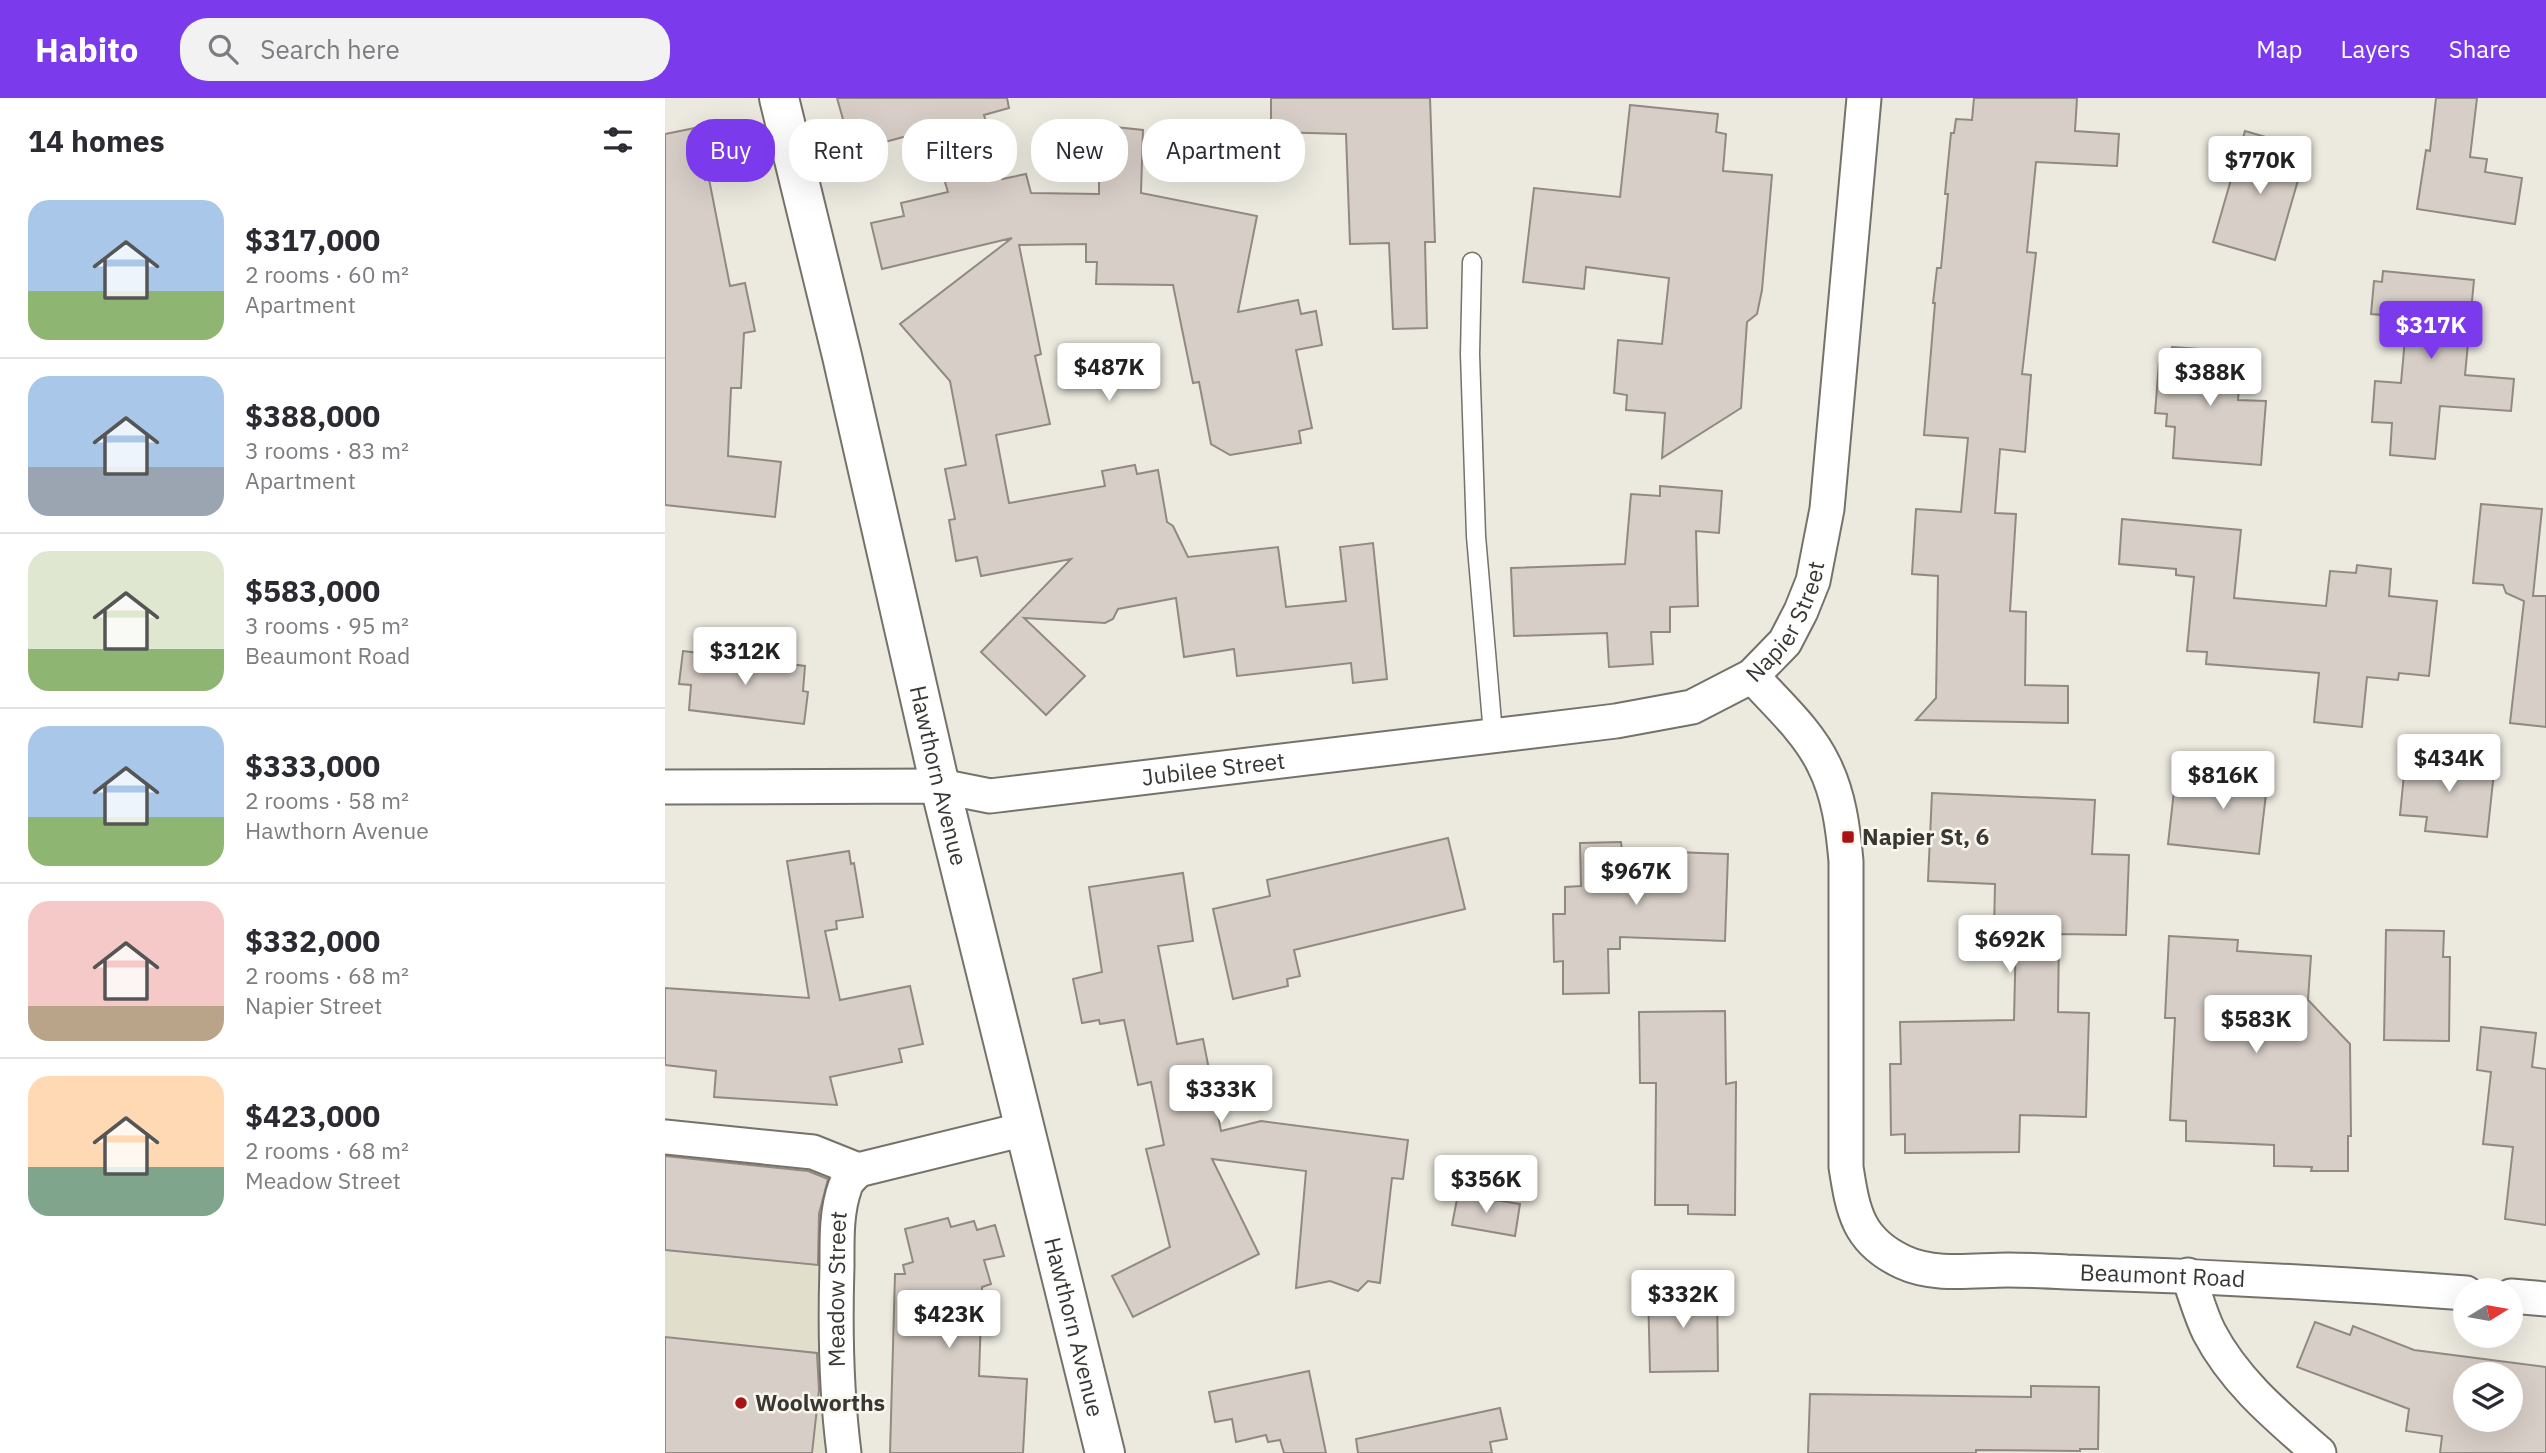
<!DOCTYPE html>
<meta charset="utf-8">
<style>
:root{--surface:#fff;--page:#f2f2f3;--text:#2b2b33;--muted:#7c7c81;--line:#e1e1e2;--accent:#7c3aed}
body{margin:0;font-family:"IBM Plex Sans",sans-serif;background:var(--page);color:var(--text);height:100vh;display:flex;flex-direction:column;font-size:26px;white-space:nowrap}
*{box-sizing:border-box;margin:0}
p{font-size:23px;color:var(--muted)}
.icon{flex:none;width:38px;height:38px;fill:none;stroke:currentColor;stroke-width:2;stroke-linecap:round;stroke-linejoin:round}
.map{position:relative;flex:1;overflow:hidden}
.side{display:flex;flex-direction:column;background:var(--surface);width:665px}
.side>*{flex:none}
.top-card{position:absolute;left:21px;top:21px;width:665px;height:63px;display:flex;gap:14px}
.needle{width:46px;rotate:79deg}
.controls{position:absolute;left:1788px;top:1180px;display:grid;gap:14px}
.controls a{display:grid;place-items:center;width:70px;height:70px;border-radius:50%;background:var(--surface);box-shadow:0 7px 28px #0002;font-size:35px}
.price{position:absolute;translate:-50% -60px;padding:0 16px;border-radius:7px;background:#fff;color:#222;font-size:23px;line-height:46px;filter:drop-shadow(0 2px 4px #0008)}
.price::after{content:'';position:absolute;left:50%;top:42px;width:21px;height:16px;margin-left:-10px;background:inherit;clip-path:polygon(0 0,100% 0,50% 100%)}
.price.active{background:var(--accent);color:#fff}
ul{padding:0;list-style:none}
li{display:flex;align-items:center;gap:21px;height:175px;padding:0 28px}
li+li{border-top:2px solid var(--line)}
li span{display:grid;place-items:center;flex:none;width:196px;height:140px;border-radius:21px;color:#555}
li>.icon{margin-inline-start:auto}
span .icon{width:84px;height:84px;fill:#fffc;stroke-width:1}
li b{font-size:30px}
h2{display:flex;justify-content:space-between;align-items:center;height:84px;padding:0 28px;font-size:30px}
.pill{padding:0 24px;border-radius:28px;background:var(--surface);box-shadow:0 7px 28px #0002;font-size:24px;line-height:63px}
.pill.active{background:var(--accent);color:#fff}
header{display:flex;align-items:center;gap:42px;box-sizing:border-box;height:98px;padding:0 35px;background:var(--accent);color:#fff}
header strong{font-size:33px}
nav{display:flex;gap:38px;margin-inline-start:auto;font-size:24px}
.search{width:490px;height:63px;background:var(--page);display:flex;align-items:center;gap:18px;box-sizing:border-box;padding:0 24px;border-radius:28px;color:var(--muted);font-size:26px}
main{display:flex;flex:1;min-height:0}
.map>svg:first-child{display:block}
</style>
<header>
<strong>Habito</strong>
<div class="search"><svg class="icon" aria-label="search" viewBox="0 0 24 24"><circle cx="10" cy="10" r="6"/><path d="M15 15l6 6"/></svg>Search here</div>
<nav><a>Map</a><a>Layers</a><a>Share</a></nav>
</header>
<main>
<section class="side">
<h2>14 homes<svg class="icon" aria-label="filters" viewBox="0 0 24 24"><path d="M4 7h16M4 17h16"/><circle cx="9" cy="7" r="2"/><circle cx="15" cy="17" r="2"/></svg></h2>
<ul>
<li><span style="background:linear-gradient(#a9c7e8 65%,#8fb573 0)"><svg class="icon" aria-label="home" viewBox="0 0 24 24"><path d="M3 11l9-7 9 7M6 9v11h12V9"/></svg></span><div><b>$317,000</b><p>2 rooms · 60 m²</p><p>Apartment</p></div></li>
<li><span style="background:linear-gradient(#a9c7e8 65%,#9aa5b1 0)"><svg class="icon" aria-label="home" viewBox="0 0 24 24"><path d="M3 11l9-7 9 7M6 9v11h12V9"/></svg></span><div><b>$388,000</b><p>3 rooms · 83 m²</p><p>Apartment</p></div></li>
<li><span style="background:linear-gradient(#dfe7d0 70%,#8fb573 0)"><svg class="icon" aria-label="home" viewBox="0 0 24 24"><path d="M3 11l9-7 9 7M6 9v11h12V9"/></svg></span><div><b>$583,000</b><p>3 rooms · 95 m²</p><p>Beaumont Road</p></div></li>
<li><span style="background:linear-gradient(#a9c7e8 65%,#8fb573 0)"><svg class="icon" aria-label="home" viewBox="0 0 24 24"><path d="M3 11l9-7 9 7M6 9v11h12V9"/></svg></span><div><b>$333,000</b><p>2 rooms · 58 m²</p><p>Hawthorn Avenue</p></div></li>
<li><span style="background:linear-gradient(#f6c9c9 75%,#b9a48a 0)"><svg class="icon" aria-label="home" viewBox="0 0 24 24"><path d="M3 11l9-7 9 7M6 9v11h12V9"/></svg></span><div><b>$332,000</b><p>2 rooms · 68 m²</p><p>Napier Street</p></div></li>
<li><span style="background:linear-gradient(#ffd9b3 65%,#7fa58c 0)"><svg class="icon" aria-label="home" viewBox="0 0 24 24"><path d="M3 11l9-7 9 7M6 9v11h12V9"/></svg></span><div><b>$423,000</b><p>2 rooms · 68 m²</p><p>Meadow Street</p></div></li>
</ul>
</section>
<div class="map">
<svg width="1881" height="1355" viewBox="0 0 1881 1355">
<rect width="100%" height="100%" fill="#eceadf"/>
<path fill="#e2decc" d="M 0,1052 L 167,1070 L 170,1355 L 0,1355 Z"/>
<path fill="#d7cec7" stroke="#928983" stroke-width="2" fill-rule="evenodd" d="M 172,0 L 342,0 L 344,10 L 319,17 L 337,81 L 361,76 L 366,95 L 434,96 L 434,62 L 437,62 L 441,28 L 478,32 L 476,95 L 592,118 L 573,214 L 633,202 L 636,216 L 651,213 L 657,247 L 631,252 L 647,330 L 634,333 L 636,345 L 565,357 L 546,346 L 534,284 L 528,285 L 508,187 L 431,186 L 432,164 L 421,164 L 421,146 L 354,147 L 376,256 L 370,258 L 385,326 L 331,337 L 344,405 L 440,388 L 437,373 L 470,367 L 472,376 L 493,372 L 502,424 L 508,428 L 523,459 L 613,449 L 621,509 L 681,503 L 675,449 L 708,445 L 722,581 L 688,585 L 686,565 L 572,578 L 569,551 L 519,559 L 511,500 L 453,511 L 448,521 L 440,525 L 359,520 L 420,578 L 381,617 L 316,554 L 406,461 L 316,478 L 312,459 L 291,463 L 284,422 L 290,421 L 280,371 L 301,367 L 285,283 L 235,226 L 347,140 L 217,171 L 206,125 L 239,118 L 236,105 L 283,94 L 264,32 L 187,53 Z
M 606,0 L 765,0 L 770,144 L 760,144 L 762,230 L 728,231 L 724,145 L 685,146 L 681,36 L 606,34 Z
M 1309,0 L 1412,0 L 1410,33 L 1454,36 L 1452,68 L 1371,64 L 1362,154 L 1371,155 L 1357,276 L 1366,277 L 1360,354 L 1335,351 L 1330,415 L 1351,416 L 1345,513 L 1361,514 L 1360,587 L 1403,588 L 1403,625 L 1251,622 L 1271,600 L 1273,478 L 1247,476 L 1251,411 L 1296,414 L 1303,340 L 1259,337 L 1270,205 L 1268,205 L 1272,170 L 1276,170 L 1283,96 L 1280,96 L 1286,35 L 1289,35 L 1291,21 L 1307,22 Z
M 1771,0 L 1812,0 L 1805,59 L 1822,61 L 1820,74 L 1857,80 L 1850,126 L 1752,111 L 1761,52 L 1765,53 Z
M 965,7 L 1053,16 L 1051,34 L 1061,36 L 1058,73 L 1107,77 L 1097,192 L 1092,216 L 1082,224 L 1076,310 L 997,360 L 1000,315 L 961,312 L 962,297 L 949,295 L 953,242 L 997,246 L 1004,180 L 921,169 L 919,191 L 858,184 L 869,90 L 955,99 Z
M 30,30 L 40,82 L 44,81 L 65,188 L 80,185 L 90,233 L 79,235 L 76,290 L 66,290 L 63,358 L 116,364 L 110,419 L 0,407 L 0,36 Z
M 1580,33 L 1642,51 L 1610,162 L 1548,144 Z
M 1718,173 L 1809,182 L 1800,277 L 1849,281 L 1846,313 L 1775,308 L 1770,361 L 1725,357 L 1727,325 L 1707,324 L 1710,283 L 1736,285 L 1742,219 L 1706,216 L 1709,183 L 1717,184 Z
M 1507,249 L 1577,254 L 1573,302 L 1601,303 L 1596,367 L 1508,360 L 1510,329 L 1501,328 L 1502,316 L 1490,315 L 1494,265 L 1505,266 Z
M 995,388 L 1057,393 L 1054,435 L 1031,433 L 1033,508 L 1005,509 L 1005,534 L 986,534 L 988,566 L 944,569 L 942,535 L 849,538 L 846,470 L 960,466 L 966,396 L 995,398 Z
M 1816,406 L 1877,411 L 1868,498 L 1881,498 L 1881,629 L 1845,625 L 1859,503 L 1841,495 L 1838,487 L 1808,485 Z
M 1457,421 L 1576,432 L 1569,500 L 1661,508 L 1665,473 L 1691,475 L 1692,467 L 1726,471 L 1724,498 L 1772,503 L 1764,578 L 1734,575 L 1733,582 L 1702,579 L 1697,629 L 1649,624 L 1654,575 L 1541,566 L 1542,554 L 1522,553 L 1529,479 L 1511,477 L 1511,471 L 1454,466 Z
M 18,553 L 140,568 L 138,593 L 143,594 L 139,626 L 24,612 L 26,587 L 14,586 Z
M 1741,656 L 1830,665 L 1822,739 L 1760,733 L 1762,719 L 1735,717 Z
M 1546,664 L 1604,670 L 1594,756 L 1503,746 L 1509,693 L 1543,697 Z
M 1267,695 L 1430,702 L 1427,756 L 1464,757 L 1461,837 L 1394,836 L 1393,914 L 1424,915 L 1421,1019 L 1355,1017 L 1354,1054 L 1240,1055 L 1240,1036 L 1226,1037 L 1225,966 L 1236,966 L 1235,924 L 1349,922 L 1351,834 L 1329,834 L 1330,786 L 1263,783 Z
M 783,740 L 800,811 L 629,852 L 635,878 L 622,881 L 623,888 L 568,901 L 548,811 L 605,798 L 602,782 Z
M 956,744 L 957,752 L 1063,756 L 1060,843 L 955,839 L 955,851 L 943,851 L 944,895 L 898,896 L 898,863 L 889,864 L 888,816 L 900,816 L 900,789 L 916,788 L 915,745 Z
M 184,753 L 186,766 L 189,765 L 198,819 L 171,823 L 172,831 L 160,833 L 175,902 L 245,888 L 258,946 L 234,951 L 237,964 L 165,979 L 172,1007 L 49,999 L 51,973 L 0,967 L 0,890 L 144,900 L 122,763 Z
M 518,775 L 528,843 L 493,848 L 512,946 L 538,941 L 556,1033 L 596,1023 L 743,1042 L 738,1081 L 727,1080 L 715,1185 L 703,1183 L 693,1193 L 665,1183 L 631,1190 L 641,1073 L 547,1061 L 594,1156 L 468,1219 L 447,1178 L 505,1149 L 481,1051 L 499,1047 L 486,984 L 473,987 L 459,922 L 435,926 L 434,922 L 417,925 L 408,881 L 437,874 L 424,789 Z
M 1721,832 L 1779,833 L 1778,859 L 1785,859 L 1784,943 L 1719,942 Z
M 1504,838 L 1573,842 L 1572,853 L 1646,858 L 1643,902 L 1685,946 L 1686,1038 L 1683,1038 L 1683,1073 L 1646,1073 L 1647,1069 L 1609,1068 L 1609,1047 L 1521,1043 L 1521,1023 L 1505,1022 L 1510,920 L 1500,920 Z
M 1060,913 L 1061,986 L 1071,984 L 1070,1117 L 1023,1116 L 1023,1107 L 990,1107 L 991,985 L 975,985 L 974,914 Z
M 1816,929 L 1871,935 L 1867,969 L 1881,971 L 1881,1127 L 1840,1121 L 1848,1049 L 1818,1046 L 1826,974 L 1812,972 Z
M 0,1058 L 143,1073 L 163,1081 L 154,1116 L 153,1167 L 0,1152 Z
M 793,1096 L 855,1106 L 850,1138 L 787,1127 Z
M 283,1120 L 286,1129 L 309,1123 L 312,1132 L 330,1127 L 339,1158 L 319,1162 L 326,1186 L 317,1189 L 314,1278 L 362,1281 L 358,1355 L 225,1355 L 230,1176 L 240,1176 L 238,1167 L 248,1164 L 240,1131 Z
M 1052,1191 L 1053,1273 L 985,1274 L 983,1192 Z
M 1650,1224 L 1685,1237 L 1688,1228 L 1749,1252 L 1881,1269 L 1881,1355 L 1775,1355 L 1777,1338 L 1741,1333 L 1744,1311 L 1632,1269 ZM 1801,1276 L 1846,1276 L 1846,1321 L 1801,1321 Z
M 0,1239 L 152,1255 L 154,1292 L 147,1355 L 0,1355 Z
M 644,1273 L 661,1355 L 619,1355 L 615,1342 L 603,1344 L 601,1337 L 571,1344 L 567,1321 L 550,1324 L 544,1294 Z
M 1366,1288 L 1434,1289 L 1433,1351 L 1415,1351 L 1415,1353 L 1311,1352 L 1311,1355 L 1143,1355 L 1145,1296 L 1366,1299 Z
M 835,1310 L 842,1341 L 825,1344 L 827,1355 L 693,1355 L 691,1341 Z"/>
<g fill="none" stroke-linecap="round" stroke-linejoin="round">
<g stroke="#747269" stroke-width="21">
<path id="service" d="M 807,164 L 805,256 L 811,438 L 828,636"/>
</g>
<g stroke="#747269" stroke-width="37">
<g id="minor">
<path id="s1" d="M 1087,578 C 1112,606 1143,633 1159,667 C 1174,697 1178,730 1181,763 L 1181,1069 C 1188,1114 1193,1143 1238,1164 C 1270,1179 1310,1172 1343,1172 C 1363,1172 1383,1173 1402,1174 C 1535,1178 1668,1185 1801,1195"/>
<path id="s2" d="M 0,689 L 275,688 L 325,698 L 951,623 L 1027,609 L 1087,578 L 1120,544 L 1136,513 L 1148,483 L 1162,411 L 1199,0"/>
<path d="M 0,1039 L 148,1054 L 193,1072 L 360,1031"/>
<path d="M 1523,1177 C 1530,1196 1535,1216 1544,1234 C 1570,1284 1613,1319 1654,1355"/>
<path d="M 1846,1198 L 1881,1201"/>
<path id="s3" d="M 179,1355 C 171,1293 170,1231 172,1168 C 172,1142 171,1114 180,1089 C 182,1082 188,1078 193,1072"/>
</g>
</g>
<g stroke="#747269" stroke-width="42">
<g id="tertiary">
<path id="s4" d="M 114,0 L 177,258 L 275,688 L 440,1355"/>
</g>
</g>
<use href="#service" stroke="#fff" stroke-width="18"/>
<use href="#minor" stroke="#fff" stroke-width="33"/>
<use href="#tertiary" stroke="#fff" stroke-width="38"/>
</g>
<g fill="#a81415" stroke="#f9f7ed" stroke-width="2.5">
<rect x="1176" y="732" width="14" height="14" rx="3.5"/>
<circle cx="76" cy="1305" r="7"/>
</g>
<g text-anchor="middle" stroke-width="5" stroke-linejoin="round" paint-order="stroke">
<g font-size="23" fill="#383733" stroke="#f9f7ed">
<text dy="8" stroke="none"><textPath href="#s2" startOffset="1167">Napier Street</textPath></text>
<text dy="8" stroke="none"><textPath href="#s2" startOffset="551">Jubilee Street</textPath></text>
<text dy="8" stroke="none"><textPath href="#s4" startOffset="696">Hawthorn Avenue</textPath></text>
<text dy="8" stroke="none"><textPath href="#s1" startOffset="898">Beaumont Road</textPath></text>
<text dy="8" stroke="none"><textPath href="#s3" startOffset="164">Meadow Street</textPath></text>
<text dy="8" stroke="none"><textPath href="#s4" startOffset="1264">Hawthorn Avenue</textPath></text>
</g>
<g font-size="23" font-weight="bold" fill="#383733" stroke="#f9f7ed" text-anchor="start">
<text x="1197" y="747">Napier St, 6</text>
<text x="90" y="1313">Woolworths</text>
</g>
</g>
</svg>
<div class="controls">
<a><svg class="needle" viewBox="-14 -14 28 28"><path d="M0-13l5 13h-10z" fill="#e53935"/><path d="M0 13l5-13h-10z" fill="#7c7c81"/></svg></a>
<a><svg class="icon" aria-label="layers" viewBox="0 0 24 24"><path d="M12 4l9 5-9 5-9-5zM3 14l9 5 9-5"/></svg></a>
</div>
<b class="price" style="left:1595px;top:98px">$770K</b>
<b class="price active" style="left:1766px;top:263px">$317K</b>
<b class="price" style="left:444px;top:305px">$487K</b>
<b class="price" style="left:1545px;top:310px">$388K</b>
<b class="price" style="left:80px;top:589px">$312K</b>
<b class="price" style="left:1784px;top:696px">$434K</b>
<b class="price" style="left:1558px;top:713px">$816K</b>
<b class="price" style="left:971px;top:809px">$967K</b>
<b class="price" style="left:1345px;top:877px">$692K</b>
<b class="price" style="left:1591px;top:957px">$583K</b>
<b class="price" style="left:556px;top:1027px">$333K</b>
<b class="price" style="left:821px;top:1117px">$356K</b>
<b class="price" style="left:1018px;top:1232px">$332K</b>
<b class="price" style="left:284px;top:1252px">$423K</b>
<div class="top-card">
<a class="pill active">Buy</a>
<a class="pill">Rent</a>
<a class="pill">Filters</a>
<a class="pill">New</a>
<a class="pill">Apartment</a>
</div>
</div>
</main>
